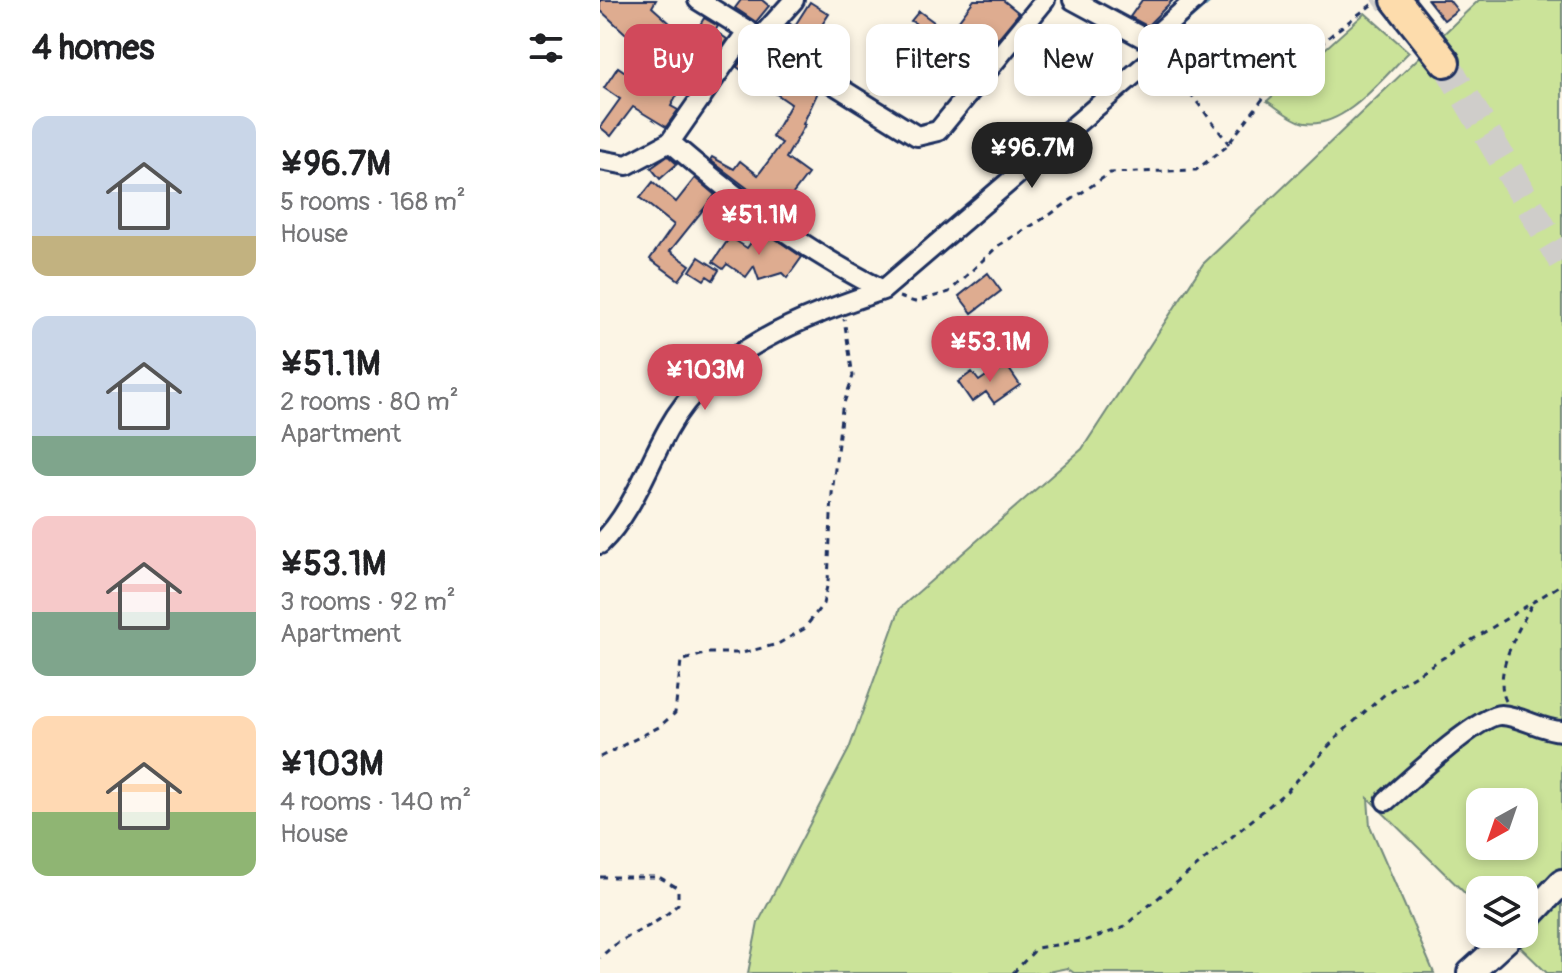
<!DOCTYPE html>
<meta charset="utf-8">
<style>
:root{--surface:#fff;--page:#f6f6f6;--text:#202124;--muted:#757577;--accent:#d1495b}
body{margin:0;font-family:Pangolin,sans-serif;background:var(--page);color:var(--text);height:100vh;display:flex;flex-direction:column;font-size:30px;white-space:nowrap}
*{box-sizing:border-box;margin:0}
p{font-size:26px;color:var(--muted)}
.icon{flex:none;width:44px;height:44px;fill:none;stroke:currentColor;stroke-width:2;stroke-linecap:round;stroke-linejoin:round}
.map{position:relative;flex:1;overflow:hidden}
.drawer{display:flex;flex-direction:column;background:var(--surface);width:600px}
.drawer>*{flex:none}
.hud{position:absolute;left:24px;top:24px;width:760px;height:72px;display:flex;gap:16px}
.needle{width:52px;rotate:220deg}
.tools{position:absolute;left:866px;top:788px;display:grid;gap:16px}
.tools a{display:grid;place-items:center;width:72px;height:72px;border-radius:16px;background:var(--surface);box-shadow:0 4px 12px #0003;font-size:40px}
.price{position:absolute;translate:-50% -68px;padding:0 18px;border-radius:28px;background:var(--accent);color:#fff;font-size:26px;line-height:52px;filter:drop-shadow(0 2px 4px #0008)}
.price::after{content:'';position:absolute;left:50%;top:48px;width:24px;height:18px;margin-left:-12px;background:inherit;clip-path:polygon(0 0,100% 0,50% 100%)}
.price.current{background:#222;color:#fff}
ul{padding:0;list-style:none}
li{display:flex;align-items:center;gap:24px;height:200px;padding:0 32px}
li span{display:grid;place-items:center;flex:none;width:224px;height:160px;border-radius:16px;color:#555}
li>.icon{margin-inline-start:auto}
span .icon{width:96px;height:96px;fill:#fffc;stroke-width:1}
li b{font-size:34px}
h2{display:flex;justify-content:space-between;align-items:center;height:96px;padding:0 32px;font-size:34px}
.pill{padding:0 28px;border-radius:16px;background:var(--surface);box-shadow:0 4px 12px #0003;font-size:28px;line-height:72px}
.pill.current{background:var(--accent);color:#fff}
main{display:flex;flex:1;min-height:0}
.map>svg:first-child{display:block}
</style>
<main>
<section class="drawer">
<h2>4 homes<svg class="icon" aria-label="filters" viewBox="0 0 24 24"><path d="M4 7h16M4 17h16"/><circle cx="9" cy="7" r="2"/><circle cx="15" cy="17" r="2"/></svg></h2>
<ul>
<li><span style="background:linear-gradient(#c9d6e8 75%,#c2b280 0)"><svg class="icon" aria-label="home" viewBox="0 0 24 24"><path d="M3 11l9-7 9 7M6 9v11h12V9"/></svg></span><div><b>¥96.7M</b><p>5 rooms · 168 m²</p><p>House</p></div></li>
<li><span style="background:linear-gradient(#c9d6e8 75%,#7fa58c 0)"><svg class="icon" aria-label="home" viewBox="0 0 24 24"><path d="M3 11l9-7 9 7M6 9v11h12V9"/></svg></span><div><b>¥51.1M</b><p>2 rooms · 80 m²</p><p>Apartment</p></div></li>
<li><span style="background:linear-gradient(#f6c9c9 60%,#7fa58c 0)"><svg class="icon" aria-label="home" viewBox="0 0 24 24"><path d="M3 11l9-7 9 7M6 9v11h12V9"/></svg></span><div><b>¥53.1M</b><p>3 rooms · 92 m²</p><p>Apartment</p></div></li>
<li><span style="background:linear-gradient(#ffd9b3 60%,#8fb573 0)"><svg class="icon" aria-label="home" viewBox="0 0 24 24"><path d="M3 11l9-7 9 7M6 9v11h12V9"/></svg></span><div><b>¥103M</b><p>4 rooms · 140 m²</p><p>House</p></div></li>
</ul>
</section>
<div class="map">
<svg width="962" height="973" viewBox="0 0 962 973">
<rect width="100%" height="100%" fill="#fcf5e5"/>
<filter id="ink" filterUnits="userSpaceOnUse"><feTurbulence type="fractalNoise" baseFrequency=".0125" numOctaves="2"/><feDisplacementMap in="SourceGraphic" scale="16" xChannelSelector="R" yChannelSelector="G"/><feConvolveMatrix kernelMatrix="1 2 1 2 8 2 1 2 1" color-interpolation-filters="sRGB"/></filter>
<g filter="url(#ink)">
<path fill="#cbe399" stroke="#73897c" stroke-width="2" fill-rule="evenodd" d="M 879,0 L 962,0 L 962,973 L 947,973 L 907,934 L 924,934 L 924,890 L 880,890 L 880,908 L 768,798 L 770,826 L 834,973 L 474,973 L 467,968 L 443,973 L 148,973 L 158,923 L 249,749 L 300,608 L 482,449 L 603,264 ZM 880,802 L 924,802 L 924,846 L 880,846 Z
M 765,13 L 809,52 C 783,77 745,129 705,123 C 693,121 678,108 667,101 Z"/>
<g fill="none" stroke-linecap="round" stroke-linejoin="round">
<path stroke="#5b91b0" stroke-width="4" d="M 558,46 L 611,0"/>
</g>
<path fill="#deac90" stroke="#1b2f5e" stroke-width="2" d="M 0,0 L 56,0 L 52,7 L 81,33 L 85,27 L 94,35 L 104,18 L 118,26 L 115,31 L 127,39 L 100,78 L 90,72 L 71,106 L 78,110 L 66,127 L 33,107 L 11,136 L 0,127 L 20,99 L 4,88 L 18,67 L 43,84 L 58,66 L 40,49 L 44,44 L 25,33 L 0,10 Z
M 141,0 L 162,0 L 169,6 L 156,22 L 135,8 Z
M 374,0 L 403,0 L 419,13 L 358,87 L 300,43 L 315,23 L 311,21 L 319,11 L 349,33 Z
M 542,0 L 573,0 L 547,26 L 530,17 Z
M 828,0 L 849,0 L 857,10 L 844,20 Z
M 210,2 L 229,14 L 214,37 L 246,58 L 237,72 L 178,36 L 189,23 L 194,27 Z
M 150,48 L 217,94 L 203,124 L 205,125 L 186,158 L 208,174 L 189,199 L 201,208 L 191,221 L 110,160 L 112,157 L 134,169 L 140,161 L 158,175 L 182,143 L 172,137 L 191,104 L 137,67 Z
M 68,156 L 77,164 L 60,179 L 51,168 Z
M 95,178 L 115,195 L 70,251 L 90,265 L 79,280 L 50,259 L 74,225 L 40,198 L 53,182 L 76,202 Z
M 161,229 L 202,257 L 187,278 L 182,273 L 159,280 L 154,266 L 146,277 L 127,264 L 123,269 L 113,262 L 130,237 L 147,248 Z
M 99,257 L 119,270 L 113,280 L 107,276 L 104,280 L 90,271 Z
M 388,273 L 401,291 L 372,313 L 359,296 Z
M 405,363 L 420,385 L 394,403 L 386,392 L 372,402 L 358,382 L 372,372 L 379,381 Z"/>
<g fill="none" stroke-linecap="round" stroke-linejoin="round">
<path stroke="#cfcdca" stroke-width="18" stroke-dasharray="18 9" stroke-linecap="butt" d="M 774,3 L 778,0"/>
<path stroke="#cfcdca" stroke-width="28" stroke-dasharray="28 14" stroke-linecap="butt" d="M 845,62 L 962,261"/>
<g stroke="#1b2f5e" stroke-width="24">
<path id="street" d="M 98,0 L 317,136 L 338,131 L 445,0
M 473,0 L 549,41
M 160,38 L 194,0
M 70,142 C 135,198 206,252 283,290
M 0,160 L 27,165 L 70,142 L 148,30
M 0,544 C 32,513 47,467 68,429 C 111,351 203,317 283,290 L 559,53 L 549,41 L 595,0
M 786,801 C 805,784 880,714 901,715 C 922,716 940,730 962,731"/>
</g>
<g stroke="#1b2f5e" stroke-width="30">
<path id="secondary" d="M 924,922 L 962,882
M 870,973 L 913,934"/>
</g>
<g stroke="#1b2f5e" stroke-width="34">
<path id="primary" d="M 796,0 L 845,62"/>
</g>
<path stroke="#1b2f5e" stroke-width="3" stroke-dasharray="6 6" stroke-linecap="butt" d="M 568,64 L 629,144
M 299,297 L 315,302 L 349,292 L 399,245 L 451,214 L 510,173 L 596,170 L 626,147 L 665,96 L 697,65 L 736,31 L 774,3
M 906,701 C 892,673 919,629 932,604
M 0,757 L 59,727 L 75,713 L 81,661 L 107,653 L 142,653 L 178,644 L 204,629 L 223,604 L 228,582 L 232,494 L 242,409 L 253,376 L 244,319
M 0,877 L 59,877 L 78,888 L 78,904 C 52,931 23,933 0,958
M 413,973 L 437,948 L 487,940 L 522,928 L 687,791 L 739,735 L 785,694 L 962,584"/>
<use href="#street" stroke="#fcf5e5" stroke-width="18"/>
<use href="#secondary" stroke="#fcf5e5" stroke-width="24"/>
<use href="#primary" stroke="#fddcac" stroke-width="28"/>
</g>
</g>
</svg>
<div class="tools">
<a><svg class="needle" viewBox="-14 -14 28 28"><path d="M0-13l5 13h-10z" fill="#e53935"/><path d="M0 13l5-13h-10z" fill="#757577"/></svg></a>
<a><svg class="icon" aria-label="layers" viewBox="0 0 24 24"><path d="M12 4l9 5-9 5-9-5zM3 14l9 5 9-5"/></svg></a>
</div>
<b class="price current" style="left:432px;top:190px">¥96.7M</b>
<b class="price" style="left:159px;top:257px">¥51.1M</b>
<b class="price" style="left:390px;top:384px">¥53.1M</b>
<b class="price" style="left:105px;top:412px">¥103M</b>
<div class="hud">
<a class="pill current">Buy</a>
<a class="pill">Rent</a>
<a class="pill">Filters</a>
<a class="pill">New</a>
<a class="pill">Apartment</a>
</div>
</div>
</main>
